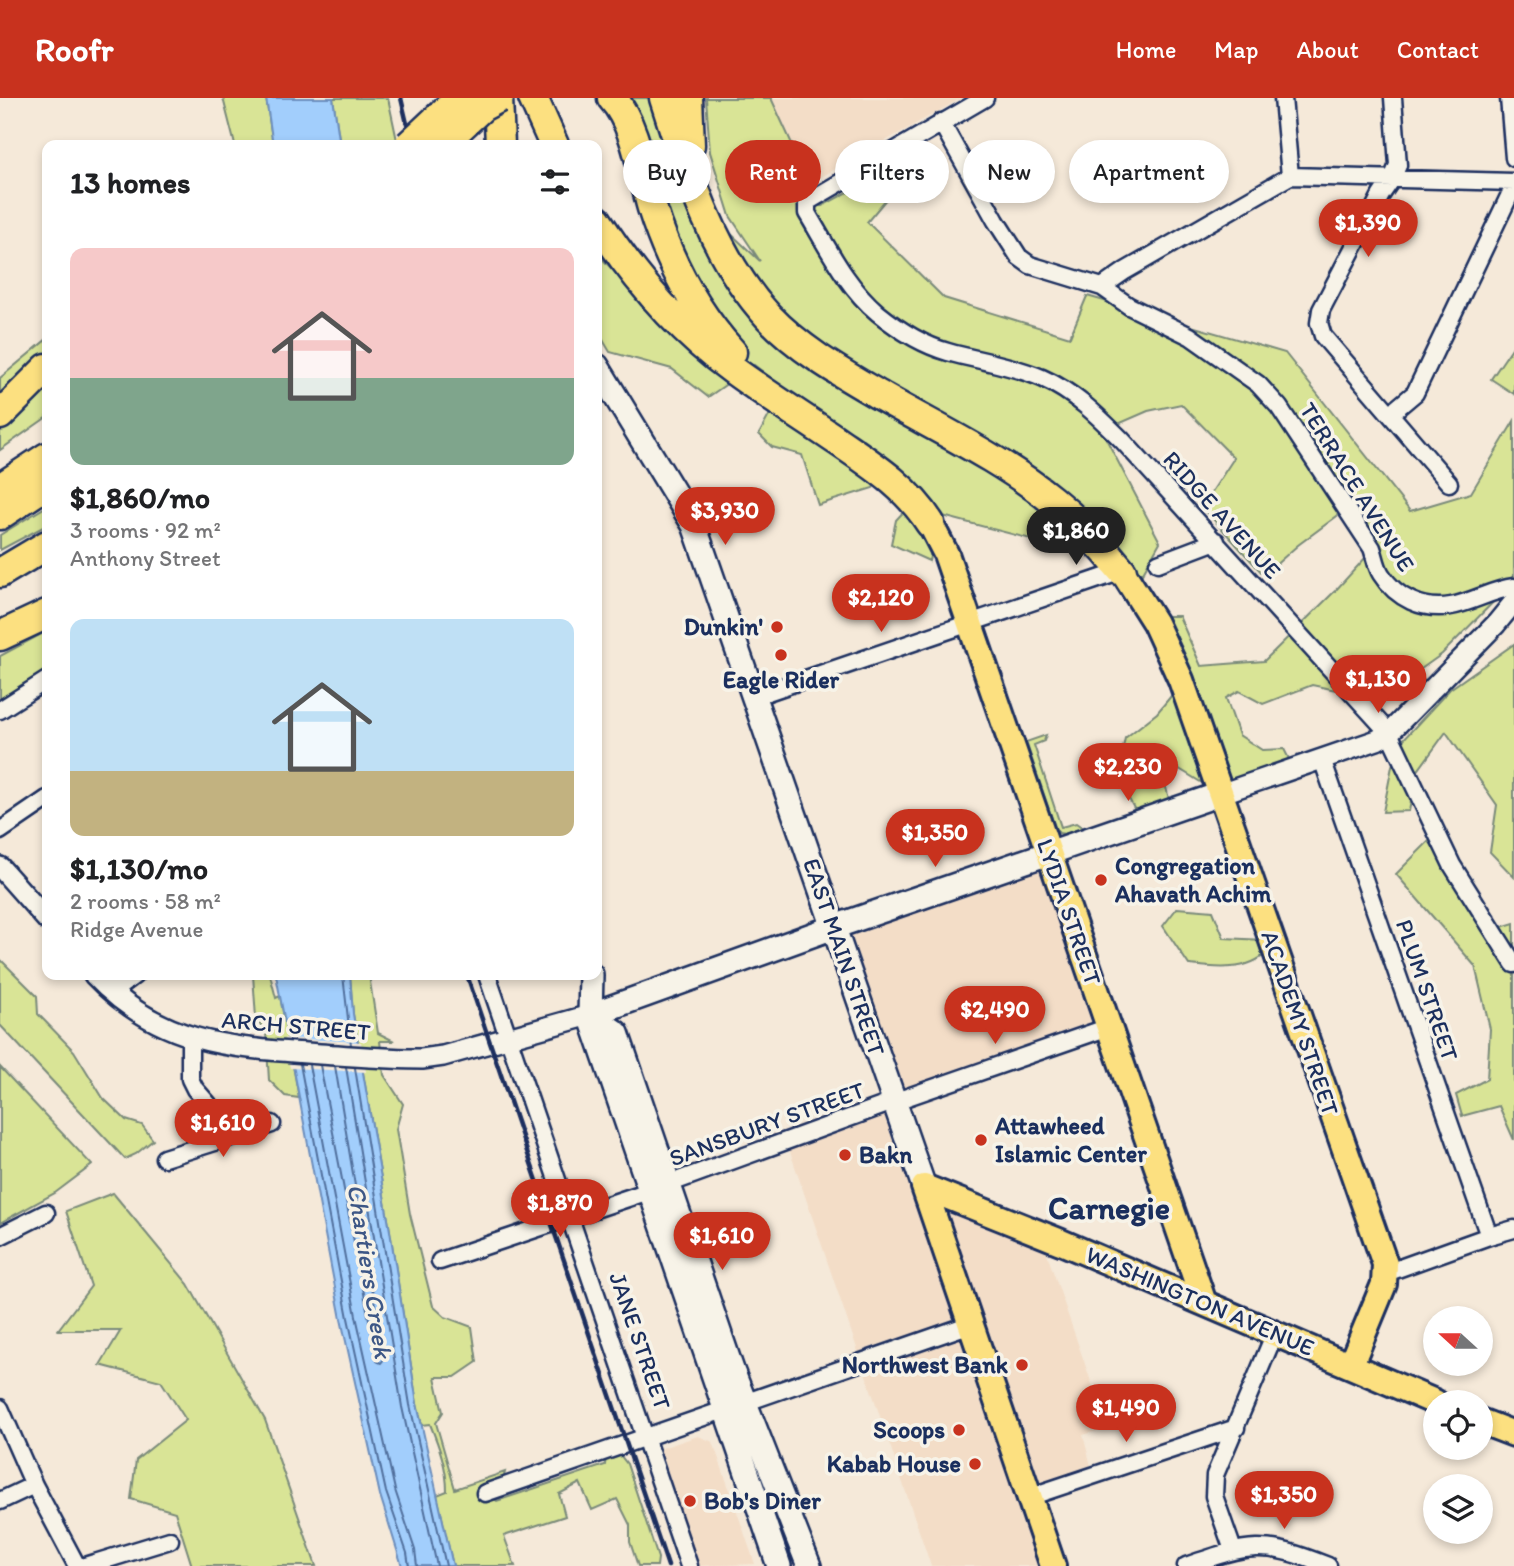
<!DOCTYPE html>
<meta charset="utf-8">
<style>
:root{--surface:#fff;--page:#f2f2f2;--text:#202124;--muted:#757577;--accent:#c8321e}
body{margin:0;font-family:Itim,sans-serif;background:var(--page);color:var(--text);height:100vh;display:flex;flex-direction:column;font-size:26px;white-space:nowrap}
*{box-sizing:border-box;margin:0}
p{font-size:23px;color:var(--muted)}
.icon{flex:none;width:38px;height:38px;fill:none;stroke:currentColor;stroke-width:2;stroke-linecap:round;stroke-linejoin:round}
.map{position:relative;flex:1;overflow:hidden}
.panel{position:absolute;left:42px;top:42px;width:560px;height:840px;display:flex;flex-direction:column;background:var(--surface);border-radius:14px;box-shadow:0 4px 10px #0003}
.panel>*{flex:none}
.banner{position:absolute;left:623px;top:42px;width:665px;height:63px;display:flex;gap:14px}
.needle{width:46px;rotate:291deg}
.fabs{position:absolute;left:1423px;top:1208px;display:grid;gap:14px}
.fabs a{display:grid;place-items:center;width:70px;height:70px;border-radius:50%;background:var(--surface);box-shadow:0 4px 10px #0003;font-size:35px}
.price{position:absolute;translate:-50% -60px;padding:0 16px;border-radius:24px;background:var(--accent);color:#fff;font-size:23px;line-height:46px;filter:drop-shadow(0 2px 4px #0008)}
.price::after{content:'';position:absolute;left:50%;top:42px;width:21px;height:16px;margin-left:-10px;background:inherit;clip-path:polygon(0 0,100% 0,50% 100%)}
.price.active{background:#222;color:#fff}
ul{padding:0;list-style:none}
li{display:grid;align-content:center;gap:14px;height:371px;padding:0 28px}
li span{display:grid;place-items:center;height:217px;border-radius:14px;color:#555}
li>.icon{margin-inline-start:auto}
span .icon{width:126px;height:126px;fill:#fffc;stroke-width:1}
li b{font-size:30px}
h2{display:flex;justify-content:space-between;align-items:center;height:84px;padding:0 28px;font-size:30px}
.chip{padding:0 24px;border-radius:32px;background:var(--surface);box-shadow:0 4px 10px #0003;font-size:24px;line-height:63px}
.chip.active{background:var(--accent);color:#fff}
header{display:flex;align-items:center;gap:42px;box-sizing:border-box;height:98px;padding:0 35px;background:var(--accent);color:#fff}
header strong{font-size:33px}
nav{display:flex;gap:38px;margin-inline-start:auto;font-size:24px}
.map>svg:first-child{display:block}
</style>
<header>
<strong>Roofr</strong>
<nav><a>Home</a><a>Map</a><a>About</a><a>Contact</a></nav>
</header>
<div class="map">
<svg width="1514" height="1468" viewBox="0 0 1514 1468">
<rect width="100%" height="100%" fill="#f5e9d9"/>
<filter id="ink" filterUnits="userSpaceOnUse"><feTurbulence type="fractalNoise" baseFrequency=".0143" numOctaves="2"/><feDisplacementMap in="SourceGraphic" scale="14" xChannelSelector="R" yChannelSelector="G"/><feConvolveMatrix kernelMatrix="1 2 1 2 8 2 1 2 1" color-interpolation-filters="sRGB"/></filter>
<g filter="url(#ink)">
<path fill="#f3ddc7" d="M 771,0 L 962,0 L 810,85 Z
M 1043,769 L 1098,926 L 887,1017 L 949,1110 L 1046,1153 L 1107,1330 L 1083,1337 L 1091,1368 L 1014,1394 L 1039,1468 L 931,1468 L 787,1045 L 900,994 L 846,836 Z
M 698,1338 L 713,1344 L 755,1466 L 696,1468 L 656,1352 Z"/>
<path fill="#d9e496" stroke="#7a8a7a" stroke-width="2" d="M 223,0 L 266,0 L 273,47 L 235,47 Z
M 333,0 L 388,0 L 398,47 L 340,47 Z
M 618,0 L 654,0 L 678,86 L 760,163 L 730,118 L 710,54 L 706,0 L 771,0 L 810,85 L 798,108 L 822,108 L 927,52 L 867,124 L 944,200 L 1070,239 L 1087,198 L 1285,255 L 1410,413 L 1471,395 L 1514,323 L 1514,483 L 1442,556 L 1379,601 L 1312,587 L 1263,606 L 1239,593 L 1226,600 L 1239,637 L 1262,652 L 1284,651 L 1291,665 L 1239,685 L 1258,695 L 1212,691 L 1158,658 L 1171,709 L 1139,720 L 1117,678 L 1125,640 L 1157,615 L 1191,574 L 1162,518 L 1179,518 L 1201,568 L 1264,563 L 1335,493 L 1378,446 L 1352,407 L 1298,447 L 1264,477 L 1202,409 L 1234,360 L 1181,306 L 1148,313 L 1102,333 L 1160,444 L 1140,480 L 1072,429 L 1046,445 L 939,417 L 929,463 L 891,446 L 896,422 L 908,409 L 887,367 L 873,390 L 818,407 L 802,357 L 772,349 L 759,336 L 784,290 L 754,267 L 708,299 L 672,271 L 610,254 L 597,232 L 597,155 L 683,248 L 708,235 Z
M 47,241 L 47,319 L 0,352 L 0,280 Z
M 1514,247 L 1514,296 L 1491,281 Z
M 47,408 L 47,427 L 0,452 L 0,437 Z
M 47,533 L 47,575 L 0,602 L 0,558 Z
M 1514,546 L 1514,779 L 1490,754 L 1497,707 L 1446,634 L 1417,674 L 1409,713 L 1383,714 L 1392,668 L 1401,644 L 1450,591 Z
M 1046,637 L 1044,643 L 1034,647 L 1061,729 L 1076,725 L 1083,730 L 1065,736 L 1059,735 L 1056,732 L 1026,644 Z
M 1429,743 L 1488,833 L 1514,825 L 1514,1042 L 1499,1008 L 1462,1018 L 1456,997 L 1487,981 L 1490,931 L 1475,868 L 1396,776 Z
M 1177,810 L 1213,813 L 1224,840 L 1264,842 L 1267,854 C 1248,874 1215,870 1189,867 L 1163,828 Z
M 0,861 L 37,898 L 38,916 L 74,953 L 103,1000 L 126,1022 L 142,1027 L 153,1042 L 136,1056 L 125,1061 L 0,927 Z
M 253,877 L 270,877 L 276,900 L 280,898 L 299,1000 L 285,998 L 269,982 L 266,934 L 256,920 Z
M 350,877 L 369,877 L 378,935 L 394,943 L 380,943 L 384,977 L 403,1006 L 396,1031 L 410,1116 L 433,1208 L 445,1219 L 472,1229 L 477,1264 L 455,1279 L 435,1279 L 443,1314 L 436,1325 L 455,1391 L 505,1374 L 503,1382 L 482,1391 L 497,1403 L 605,1367 L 606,1358 L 617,1353 L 627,1366 L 658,1460 L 657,1468 L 638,1468 L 630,1444 L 630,1427 L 617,1401 L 592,1412 L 580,1385 L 559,1396 L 565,1418 L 504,1438 L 515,1468 L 453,1468 L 437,1397 L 447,1393 C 447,1370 439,1348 430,1326 L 422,1327 L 417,1306 L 390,1133 L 353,916 Z
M 0,969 L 92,1067 L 55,1095 L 0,1125 Z
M 113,1095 L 188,1186 L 265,1322 L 316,1468 L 192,1468 L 175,1414 L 131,1401 L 136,1362 L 186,1322 L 161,1283 L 100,1267 L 121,1232 L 58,1232 L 91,1188 L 66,1113 Z"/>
<path fill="#a2cefc" stroke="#6c8ebd" stroke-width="2" d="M 266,0 L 333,0 L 339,41 L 331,47 L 273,47 Z
M 276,877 L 350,877 L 353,916 L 390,1133 L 417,1306 L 453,1468 L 402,1468 L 380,1397 L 341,1221 Z"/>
<path fill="#f5e9d9" d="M 284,940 L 361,944 L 366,974 L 290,970 Z"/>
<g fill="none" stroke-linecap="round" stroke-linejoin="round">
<path stroke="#516f9d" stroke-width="2" d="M 343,877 L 351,947
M 300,966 L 348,1220 L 386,1394 L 407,1455 L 409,1468
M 309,967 L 356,1218 L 395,1392 L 415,1452 L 417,1468
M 320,967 L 377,1263 L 381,1265 L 384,1261 L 335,968
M 346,969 L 402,1309 L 437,1468
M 355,970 L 410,1307 L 446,1468"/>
<g stroke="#1b2f5e" stroke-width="21">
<path id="minor" d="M 985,0 L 807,104 L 807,115 C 828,150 846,188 878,215 C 899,232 923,247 948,254 C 980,263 1012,267 1042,280 C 1074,294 1098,318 1122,342 L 1389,635 L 1452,767 L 1514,866
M 1393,0 L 1398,67 L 1392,81 L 1381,97 L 1321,212 L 1319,225 L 1323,238 L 1449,385
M 1509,0 L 1514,60
M 941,24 L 996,123 L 1019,159 L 1030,167 L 1102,189 L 1129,208 L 1190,238 L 1258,286 L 1279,309 L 1372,450 C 1375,458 1376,468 1381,476 C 1396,500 1423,513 1451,508 C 1473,504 1491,492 1514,489
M 1290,78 L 1514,84
M 1102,189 L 1125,173 L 1290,78 L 1283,0
M 1390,316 L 1415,295 L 1514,88
M 1158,465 L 1216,443
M 753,599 L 1122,473
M 0,612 L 47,582
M 1322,661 L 1489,1138
M 0,733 L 47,701
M 487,877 L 689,1468
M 112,894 L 135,877
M 190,939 L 190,981 L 195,991 L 236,1038
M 164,1060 L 272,1026
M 0,1138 L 46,1115
M 440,1163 L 649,1093 L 893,1004 L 1109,929
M 1386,1175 L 1489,1138 L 1514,1131
M 0,1310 L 34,1387 L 77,1468
M 485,1395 L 971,1226 L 975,1231
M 1029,1399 L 1236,1330
M 0,1403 L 34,1387
M 1233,1452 L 1214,1398 L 1215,1377 L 1275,1235
M 85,1468 L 170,1442
M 1186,1468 C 1250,1446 1263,1442 1328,1468"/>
</g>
<g stroke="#1b2f5e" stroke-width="24">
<path id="tertiary" d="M 1220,696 L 1377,642 L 1389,635 L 1496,526 L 1514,504
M 0,769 L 47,822
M 94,877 C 160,947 231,950 320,956 C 354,958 388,961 422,961 L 443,958 L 590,917"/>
</g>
<g stroke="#1b2f5e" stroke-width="28">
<path id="secondary" d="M 597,268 L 694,427 L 924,1089
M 591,877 L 590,917 L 779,1468
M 590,917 L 834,829 L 1220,696
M 590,917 L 617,935 L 619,941 L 732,1272 L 809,1468"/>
</g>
<g stroke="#1b2f5e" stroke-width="30">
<path id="primary" d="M 930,425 L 946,456 L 1204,1205
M 1122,473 L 1155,525 L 1181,582 L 1385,1166 L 1384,1186 L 1351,1266
M 924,1089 L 1061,1144 L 1435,1304
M 924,1089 L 1053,1468
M 1480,1323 L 1514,1336"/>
</g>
<g stroke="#1b2f5e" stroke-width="33">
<path id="motorway" d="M 498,0 L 500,47
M 533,0 L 554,47
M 612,0 C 636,26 642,76 652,110 C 669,164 694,212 732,254
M 664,0 C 688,76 713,158 768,218 C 801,253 843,276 884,300 C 940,332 1001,361 1052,402 C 1078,423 1101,447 1122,473
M 688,0 L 690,47
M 597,122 C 633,178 678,232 733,272 C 767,297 804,320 839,344 C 874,368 907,389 930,425
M 0,317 L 47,270
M 0,390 L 47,359
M 0,417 L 47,386
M 0,475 L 47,447
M 0,538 L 47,516"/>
</g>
<use href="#minor" stroke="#f7f3e8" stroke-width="16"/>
<use href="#tertiary" stroke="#f7f3e8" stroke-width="19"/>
<use href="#secondary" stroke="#f7f3e8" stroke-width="23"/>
<use href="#primary" stroke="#fce080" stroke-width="24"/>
<use href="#motorway" stroke="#fce080" stroke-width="28"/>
<path stroke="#1b2f5e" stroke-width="4.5" d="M 401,0 L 412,47
M 467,877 L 668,1468"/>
<g stroke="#1b2f5e" stroke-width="33" stroke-linecap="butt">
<path id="motorway-bridge" d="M 409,47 L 459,0
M 441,47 L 482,9 L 499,0"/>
</g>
<use href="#motorway-bridge" stroke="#fce080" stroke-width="28"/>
</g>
</g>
<g fill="#c8321e" stroke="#f7f3e8" stroke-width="2.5">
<circle cx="777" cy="529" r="7"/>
<circle cx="781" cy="557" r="7"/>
<circle cx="1101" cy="782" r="7"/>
<circle cx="981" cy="1042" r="7"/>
<circle cx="845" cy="1057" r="7"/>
<circle cx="1022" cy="1267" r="7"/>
<circle cx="959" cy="1332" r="7"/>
<circle cx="975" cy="1366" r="7"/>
<circle cx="690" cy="1403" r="7"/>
</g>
<g text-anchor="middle" stroke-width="7" stroke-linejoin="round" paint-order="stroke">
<g font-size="24" fill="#1b2f5e" stroke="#f7f3e8">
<text transform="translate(1357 389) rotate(58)" y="8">TERRACE AVENUE</text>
<text transform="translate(1222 417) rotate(48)" y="8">RIDGE AVENUE</text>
<text transform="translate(1069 814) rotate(71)" y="8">LYDIA STREET</text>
<text transform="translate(844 859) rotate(71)" y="8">EAST MAIN STREET</text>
<text transform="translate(1427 892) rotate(71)" y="8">PLUM STREET</text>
<text transform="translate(1300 925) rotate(71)" y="8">ACADEMY STREET</text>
<text transform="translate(296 928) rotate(5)" y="8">ARCH STREET</text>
<text transform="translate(767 1026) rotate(-20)" y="8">SANSBURY STREET</text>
<text transform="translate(1200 1203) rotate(23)" y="8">WASHINGTON AVENUE</text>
<text transform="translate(640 1243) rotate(71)" y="8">JANE STREET</text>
</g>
<g font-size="24" font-weight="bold" fill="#1b2f5e" stroke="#f7f3e8" text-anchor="end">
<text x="763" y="537">Dunkin'</text>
<text x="781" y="590" text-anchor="middle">Eagle Rider</text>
<text x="1115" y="776" text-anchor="start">Congregation<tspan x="1115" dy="28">Ahavath Achim</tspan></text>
<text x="995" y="1036" text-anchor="start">Attawheed<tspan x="995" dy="28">Islamic Center</tspan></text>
<text x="859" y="1065" text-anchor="start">Bakn</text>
<text x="1008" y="1275">Northwest Bank</text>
<text x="945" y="1340">Scoops</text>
<text x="961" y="1374">Kabab House</text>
<text x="704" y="1411" text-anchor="start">Bob's Diner</text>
</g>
<g font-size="26" font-style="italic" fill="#3d5786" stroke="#f7f3e8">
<text transform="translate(370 1173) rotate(81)" y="9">Chartiers Creek</text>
</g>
<g font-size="32" font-weight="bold" fill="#1b2f5e" stroke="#f7f3e8">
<text x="1109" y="1121">Carnegie</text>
</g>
</g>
</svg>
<div class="fabs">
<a><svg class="needle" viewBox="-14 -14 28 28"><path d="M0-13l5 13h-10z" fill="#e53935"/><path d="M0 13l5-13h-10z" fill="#757577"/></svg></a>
<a><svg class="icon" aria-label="locate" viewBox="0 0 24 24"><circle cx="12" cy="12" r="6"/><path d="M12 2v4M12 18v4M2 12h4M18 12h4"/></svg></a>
<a><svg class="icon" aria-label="layers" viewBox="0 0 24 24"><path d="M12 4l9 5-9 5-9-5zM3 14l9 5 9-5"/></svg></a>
</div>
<b class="price" style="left:1368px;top:161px">$1,390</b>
<b class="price" style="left:725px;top:449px">$3,930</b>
<b class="price active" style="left:1076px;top:469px">$1,860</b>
<b class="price" style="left:881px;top:536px">$2,120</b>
<b class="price" style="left:1378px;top:617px">$1,130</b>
<b class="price" style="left:1128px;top:705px">$2,230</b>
<b class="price" style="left:935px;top:771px">$1,350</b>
<b class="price" style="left:995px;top:948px">$2,490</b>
<b class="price" style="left:223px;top:1061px">$1,610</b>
<b class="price" style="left:560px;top:1141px">$1,870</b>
<b class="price" style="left:722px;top:1174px">$1,610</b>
<b class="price" style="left:1126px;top:1346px">$1,490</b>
<b class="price" style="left:1284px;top:1433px">$1,350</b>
<div class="banner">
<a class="chip">Buy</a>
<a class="chip active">Rent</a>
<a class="chip">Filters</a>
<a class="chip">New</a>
<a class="chip">Apartment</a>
</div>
<section class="panel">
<h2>13 homes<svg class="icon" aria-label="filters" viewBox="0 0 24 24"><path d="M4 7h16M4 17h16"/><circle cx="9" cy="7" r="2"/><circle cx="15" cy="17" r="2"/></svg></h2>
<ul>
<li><span style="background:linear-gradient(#f6c9c9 60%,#7fa58c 0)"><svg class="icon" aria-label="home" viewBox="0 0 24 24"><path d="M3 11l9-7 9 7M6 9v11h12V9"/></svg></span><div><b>$1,860/mo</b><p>3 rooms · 92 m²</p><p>Anthony Street</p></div></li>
<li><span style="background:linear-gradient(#bfe0f5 70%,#c2b280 0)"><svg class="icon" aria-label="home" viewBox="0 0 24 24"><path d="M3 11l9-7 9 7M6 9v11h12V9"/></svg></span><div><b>$1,130/mo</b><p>2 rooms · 58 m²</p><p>Ridge Avenue</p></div></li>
</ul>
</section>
</div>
